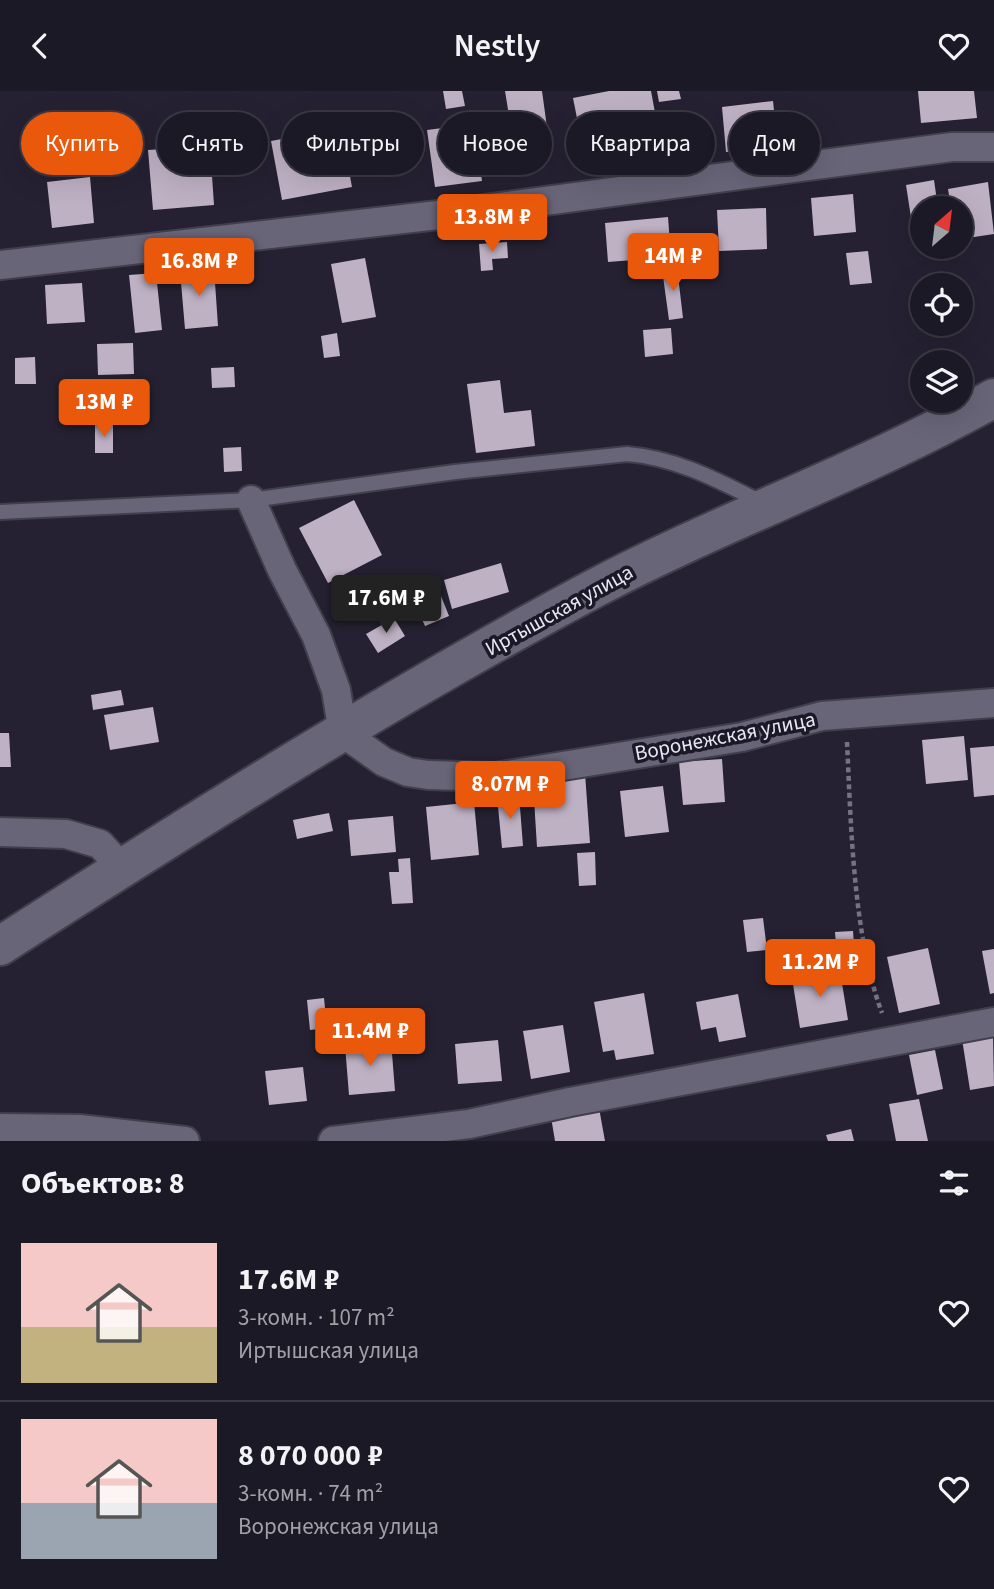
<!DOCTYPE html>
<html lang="ru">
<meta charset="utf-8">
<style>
:root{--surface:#1c1926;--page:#25222e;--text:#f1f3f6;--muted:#a0a0a7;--line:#3a3843;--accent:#ea580c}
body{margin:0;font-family:"Source Sans 3",sans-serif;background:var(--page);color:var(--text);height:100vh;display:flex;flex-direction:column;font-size:26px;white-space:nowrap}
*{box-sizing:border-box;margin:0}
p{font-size:23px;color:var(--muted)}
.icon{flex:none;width:38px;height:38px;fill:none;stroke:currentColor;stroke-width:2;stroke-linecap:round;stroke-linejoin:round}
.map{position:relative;height:1050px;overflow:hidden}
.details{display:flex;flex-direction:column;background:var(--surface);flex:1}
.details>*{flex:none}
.banner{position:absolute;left:21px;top:21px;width:952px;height:63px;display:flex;gap:14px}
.needle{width:46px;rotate:28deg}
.tools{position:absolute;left:910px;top:105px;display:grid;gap:14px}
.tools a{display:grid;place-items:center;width:63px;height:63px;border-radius:50%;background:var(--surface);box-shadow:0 7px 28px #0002,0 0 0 2px var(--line);font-size:35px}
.price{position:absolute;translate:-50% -60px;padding:0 16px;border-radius:7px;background:var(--accent);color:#fff;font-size:23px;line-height:46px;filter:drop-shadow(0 2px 4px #0008)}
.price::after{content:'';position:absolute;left:50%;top:42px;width:21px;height:16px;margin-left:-10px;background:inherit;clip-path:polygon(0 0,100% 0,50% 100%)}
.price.on{background:#222;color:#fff}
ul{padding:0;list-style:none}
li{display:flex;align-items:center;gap:21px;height:175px;padding:0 21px}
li+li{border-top:2px solid var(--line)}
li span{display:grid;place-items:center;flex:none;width:196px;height:140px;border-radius:0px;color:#555}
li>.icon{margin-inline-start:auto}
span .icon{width:84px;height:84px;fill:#fffc;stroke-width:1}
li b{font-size:30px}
h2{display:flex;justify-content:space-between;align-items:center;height:84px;padding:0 21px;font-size:30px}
.pill{padding:0 24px;border-radius:32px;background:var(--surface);box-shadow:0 7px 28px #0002,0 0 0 2px var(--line);font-size:24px;line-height:63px}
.pill.on{background:var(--accent);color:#fff}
header{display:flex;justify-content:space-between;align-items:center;height:91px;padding:0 21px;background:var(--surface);font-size:32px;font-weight:600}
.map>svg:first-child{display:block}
</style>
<header><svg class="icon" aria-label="back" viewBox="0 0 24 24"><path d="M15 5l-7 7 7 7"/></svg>Nestly<svg class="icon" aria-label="heart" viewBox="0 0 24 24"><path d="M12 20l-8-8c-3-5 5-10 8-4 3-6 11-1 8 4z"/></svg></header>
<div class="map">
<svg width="994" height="1050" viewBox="0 0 994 1050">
<rect width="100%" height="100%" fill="#252132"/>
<path fill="#bfb1c4" d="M 443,0 L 462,0 L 465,15 L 446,18 Z
M 505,0 L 542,0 L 549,51 L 514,56 Z
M 609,0 L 651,0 L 661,54 L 604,65 L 601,49 L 582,52 L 573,7 Z
M 657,0 L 679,0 L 681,8 L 659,11 Z
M 918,0 L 974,0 L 977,27 L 921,32 Z
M 773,10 L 778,56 L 726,61 L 722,16 Z
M 368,32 L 377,75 L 349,80 L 352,96 L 282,109 L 271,50 Z
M 474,33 L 482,90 L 435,96 L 427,39 Z
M 708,33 L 712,67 L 691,70 L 687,37 Z
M 190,56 L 191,71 L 211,70 L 214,114 L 153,119 L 148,59 Z
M 90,86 L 94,132 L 52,137 L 47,91 Z
M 934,89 L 938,117 L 922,117 L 922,131 L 912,133 L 906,94 Z
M 988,91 L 994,143 L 961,148 L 961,117 L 951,117 L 948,98 Z
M 853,103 L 856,141 L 814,145 L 811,107 Z
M 766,117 L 767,158 L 719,160 L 717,119 Z
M 668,126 L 671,166 L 608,171 L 605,132 Z
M 507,151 L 508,167 L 492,168 L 493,179 L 481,180 L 479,153 Z
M 868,160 L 872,192 L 850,194 L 846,162 Z
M 365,167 L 376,226 L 342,232 L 331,173 Z
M 677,176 L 683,227 L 669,229 L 662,178 Z
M 214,177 L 218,235 L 185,238 L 180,180 Z
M 156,182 L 162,239 L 135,242 L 129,184 Z
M 82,192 L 85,231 L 47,233 L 45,194 Z
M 671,237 L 673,263 L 645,266 L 643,239 Z
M 337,242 L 340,265 L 324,267 L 321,245 Z
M 133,252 L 134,283 L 98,284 L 97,253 Z
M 35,266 L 36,293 L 15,293 L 15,267 Z
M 234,276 L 235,296 L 212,297 L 211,277 Z
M 500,289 L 504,322 L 531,319 L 535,355 L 476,362 L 467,293 Z
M 95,334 L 113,334 L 113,362 L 95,362 Z
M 241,356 L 242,380 L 224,381 L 223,357 Z
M 354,409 L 382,464 L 328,492 L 299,437 Z
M 501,472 L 509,501 L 452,518 L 444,489 Z
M 441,505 L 449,525 L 425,535 L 416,515 Z
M 394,527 L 405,545 L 378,562 L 366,543 Z
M 121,599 L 124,614 L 93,619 L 91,604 Z
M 153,616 L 159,651 L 110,659 L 104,624 Z
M 0,642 L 9,642 L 11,676 L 0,676 Z
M 964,645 L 968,689 L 926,693 L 922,649 Z
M 994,655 L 994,704 L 974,706 L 970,657 Z
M 722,668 L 725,711 L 683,714 L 679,671 Z
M 585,682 L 590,752 L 537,756 L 533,692 L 559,691 L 559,684 Z
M 663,695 L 669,741 L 625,746 L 620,700 Z
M 519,703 L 523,755 L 502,757 L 497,705 Z
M 474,711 L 479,764 L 431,769 L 426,716 Z
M 329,722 L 333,740 L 297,748 L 293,729 Z
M 393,725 L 396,761 L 351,765 L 348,729 Z
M 595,761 L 596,794 L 579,795 L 577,762 Z
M 410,767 L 413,812 L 392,813 L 389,781 L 399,781 L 398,768 Z
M 763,827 L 767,859 L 747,861 L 743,829 Z
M 853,840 L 854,853 L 836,854 L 835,841 Z
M 928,857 L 940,913 L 899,922 L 887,866 Z
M 994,858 L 994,902 L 990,903 L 982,860 Z
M 840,880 L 848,929 L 800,937 L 792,887 Z
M 644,902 L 654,963 L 616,969 L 614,959 L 603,961 L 594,911 Z
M 738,903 L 746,946 L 719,951 L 716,936 L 701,939 L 696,911 Z
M 324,907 L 327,937 L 310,939 L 307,909 Z
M 563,934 L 570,981 L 531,988 L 523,940 Z
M 993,944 L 994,995 L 970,999 L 962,948 Z
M 498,949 L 502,990 L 458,993 L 455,953 Z
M 391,950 L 395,1000 L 349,1004 L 345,954 Z
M 935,959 L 943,998 L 917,1004 L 909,964 Z
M 303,976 L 307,1010 L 269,1014 L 265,980 Z
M 919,1008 L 928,1050 L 896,1050 L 889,1013 Z
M 599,1017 L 605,1050 L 555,1050 L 551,1026 Z
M 851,1038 L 854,1050 L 828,1050 L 826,1044 Z"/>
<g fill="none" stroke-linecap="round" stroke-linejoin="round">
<g stroke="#423f4d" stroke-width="18">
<path id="service" d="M 0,421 L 251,409 L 455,381 L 627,363 C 677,367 719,390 763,412"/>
</g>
<g stroke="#423f4d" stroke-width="32">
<path id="minor" d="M 0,174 L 447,123 L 952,56 L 994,56
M 251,409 L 282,479 L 316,544 L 336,599 L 343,642 L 384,671 L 408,681 L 428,684 L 495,686 L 742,646 L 822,625 L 994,612
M 0,741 L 66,743 L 100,753 L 122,777
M 0,1037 L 79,1038 L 185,1050
M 333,1050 L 469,1033 L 570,1011 L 994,931"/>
</g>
<g stroke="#423f4d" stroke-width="42">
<path id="secondary" d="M 0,855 C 195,730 392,605 597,496 C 727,428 866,379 994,307"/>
</g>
<path stroke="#757281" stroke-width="4.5" stroke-dasharray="5 3.5" stroke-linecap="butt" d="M 847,651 C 851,733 853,845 882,922"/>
<use href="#service" stroke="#696579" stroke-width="14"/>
<use href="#minor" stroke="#696579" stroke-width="28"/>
<use href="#secondary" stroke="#696579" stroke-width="38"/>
</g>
<g text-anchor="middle" stroke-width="7" stroke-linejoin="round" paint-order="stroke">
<g font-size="21" fill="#e8e6f2" stroke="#1b1828">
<text transform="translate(559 519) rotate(-29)" y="7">Иртышская улица</text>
<text transform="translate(725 645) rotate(-11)" y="7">Воронежская улица</text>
</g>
</g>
</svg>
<div class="tools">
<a><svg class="needle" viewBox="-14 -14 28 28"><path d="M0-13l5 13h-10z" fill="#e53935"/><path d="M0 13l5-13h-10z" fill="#a0a0a7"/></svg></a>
<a><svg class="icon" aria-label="locate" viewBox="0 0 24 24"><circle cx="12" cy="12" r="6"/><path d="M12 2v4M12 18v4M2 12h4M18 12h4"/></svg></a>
<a><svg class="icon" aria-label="layers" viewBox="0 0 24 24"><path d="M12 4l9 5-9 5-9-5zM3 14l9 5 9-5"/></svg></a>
</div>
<b class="price" style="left:492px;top:163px">13.8M ₽</b>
<b class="price" style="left:673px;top:202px">14M ₽</b>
<b class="price" style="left:199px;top:207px">16.8M ₽</b>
<b class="price" style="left:104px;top:348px">13M ₽</b>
<b class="price on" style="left:386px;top:544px">17.6M ₽</b>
<b class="price" style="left:510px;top:730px">8.07M ₽</b>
<b class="price" style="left:820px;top:908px">11.2M ₽</b>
<b class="price" style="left:370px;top:977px">11.4M ₽</b>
<div class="banner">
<a class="pill on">Купить</a>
<a class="pill">Снять</a>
<a class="pill">Фильтры</a>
<a class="pill">Новое</a>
<a class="pill">Квартира</a>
<a class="pill">Дом</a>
</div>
</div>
<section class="details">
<h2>Объектов: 8<svg class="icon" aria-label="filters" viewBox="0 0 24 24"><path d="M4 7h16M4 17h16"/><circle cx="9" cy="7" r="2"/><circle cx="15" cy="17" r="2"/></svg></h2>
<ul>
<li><span style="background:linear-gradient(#f6c9c9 60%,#c2b280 0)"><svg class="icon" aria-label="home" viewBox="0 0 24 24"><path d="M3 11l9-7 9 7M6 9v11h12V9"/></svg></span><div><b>17.6M ₽</b><p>3-комн. · 107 m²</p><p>Иртышская улица</p></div><svg class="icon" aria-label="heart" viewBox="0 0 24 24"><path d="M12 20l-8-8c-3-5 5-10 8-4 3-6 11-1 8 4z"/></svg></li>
<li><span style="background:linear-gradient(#f6c9c9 60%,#9aa5b1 0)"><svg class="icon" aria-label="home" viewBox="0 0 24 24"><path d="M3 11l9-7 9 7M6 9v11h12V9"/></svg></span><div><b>8 070 000 ₽</b><p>3-комн. · 74 m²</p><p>Воронежская улица</p></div><svg class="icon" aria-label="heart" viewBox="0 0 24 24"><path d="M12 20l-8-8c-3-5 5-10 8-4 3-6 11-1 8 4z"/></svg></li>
</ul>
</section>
